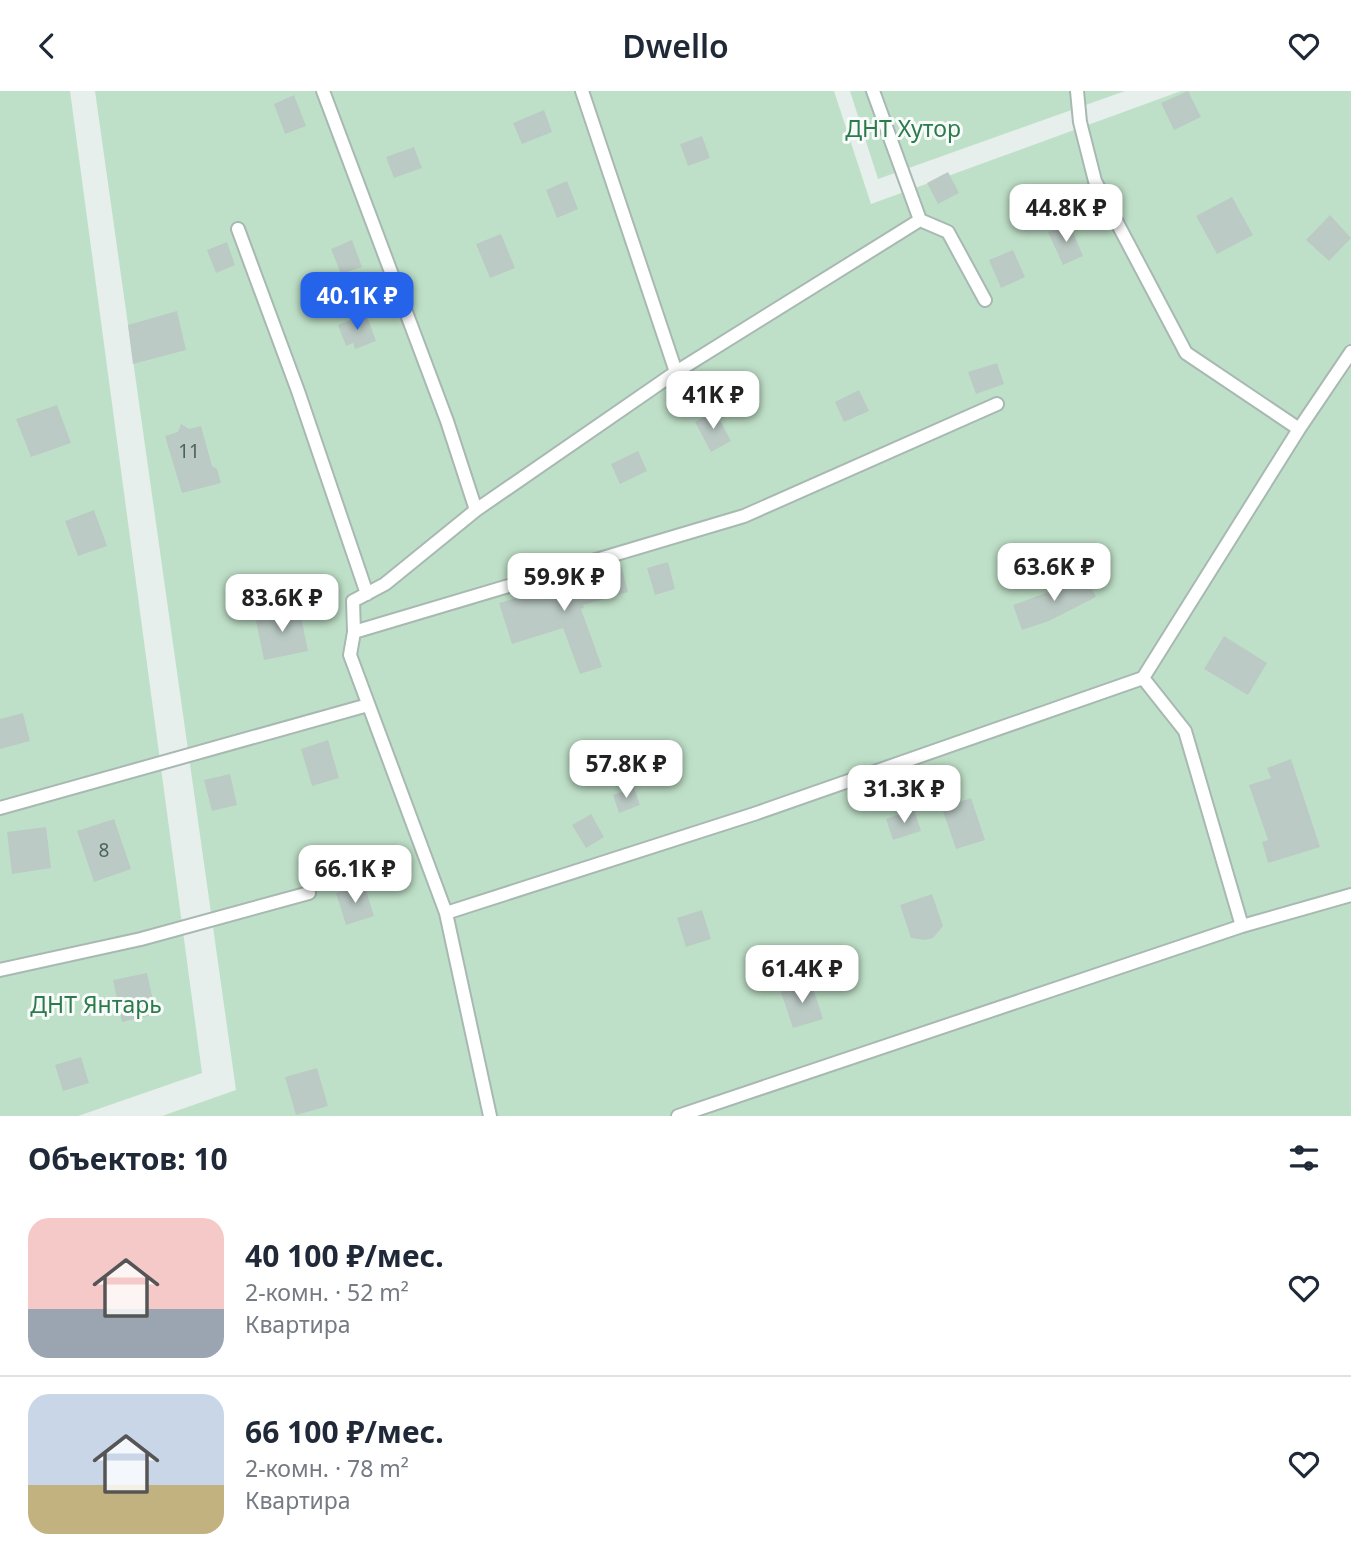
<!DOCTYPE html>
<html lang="ru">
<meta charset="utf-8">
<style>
:root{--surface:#fff;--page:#f2f2f3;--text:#1f2937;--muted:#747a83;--line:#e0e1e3;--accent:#2563eb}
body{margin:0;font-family:"Noto Sans",sans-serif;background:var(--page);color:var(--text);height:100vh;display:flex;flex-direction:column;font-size:26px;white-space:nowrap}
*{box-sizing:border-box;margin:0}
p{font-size:23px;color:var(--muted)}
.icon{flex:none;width:38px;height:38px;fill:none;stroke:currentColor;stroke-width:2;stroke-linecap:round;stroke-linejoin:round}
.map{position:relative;height:1025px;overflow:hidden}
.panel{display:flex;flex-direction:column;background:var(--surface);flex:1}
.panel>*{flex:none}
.price{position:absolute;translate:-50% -60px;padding:0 16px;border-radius:14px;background:#fff;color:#222;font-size:23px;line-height:46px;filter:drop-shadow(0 2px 4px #0008)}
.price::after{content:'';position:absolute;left:50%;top:42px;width:21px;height:16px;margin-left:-10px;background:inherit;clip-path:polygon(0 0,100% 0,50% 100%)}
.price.active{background:var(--accent);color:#fff}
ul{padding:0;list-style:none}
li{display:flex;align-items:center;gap:21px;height:175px;padding:0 28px}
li+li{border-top:2px solid var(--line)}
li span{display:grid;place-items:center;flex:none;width:196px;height:140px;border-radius:21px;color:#555}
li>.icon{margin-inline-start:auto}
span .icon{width:84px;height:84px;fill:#fffc;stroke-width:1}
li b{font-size:30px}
h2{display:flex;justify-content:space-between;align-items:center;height:84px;padding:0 28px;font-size:30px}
header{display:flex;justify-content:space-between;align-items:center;height:91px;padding:0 28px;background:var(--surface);font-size:32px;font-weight:600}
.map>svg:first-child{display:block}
</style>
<header><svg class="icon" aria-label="back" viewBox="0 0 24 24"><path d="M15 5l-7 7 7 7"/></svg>Dwello<svg class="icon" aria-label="heart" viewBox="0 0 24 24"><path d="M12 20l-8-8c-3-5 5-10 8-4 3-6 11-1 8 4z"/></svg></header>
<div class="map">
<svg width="1351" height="1025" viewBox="0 0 1351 1025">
<rect width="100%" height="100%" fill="#e6efeb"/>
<path fill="#bfe0c8" d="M 0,0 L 70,0 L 202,982 L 78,1025 L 0,1025 Z
M 95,0 L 834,0 L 871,113 L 1181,0 L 1351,0 L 1351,1025 L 162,1025 L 236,999 Z
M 850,0 L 1125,0 L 878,88 Z"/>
<path fill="#bbcac4" d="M 1188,0 L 1201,26 L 1174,39 L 1161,12 Z
M 294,4 L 306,35 L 285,43 L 274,13 Z
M 544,19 L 552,41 L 522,53 L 513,32 Z
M 702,45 L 710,67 L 688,75 L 680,53 Z
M 414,56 L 422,77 L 394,87 L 386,66 Z
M 948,81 L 959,102 L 938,113 L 927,92 Z
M 567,90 L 578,118 L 557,127 L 546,99 Z
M 1232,106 L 1253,144 L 1217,163 L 1196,125 Z
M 1330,124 L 1351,147 L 1329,170 L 1306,149 Z
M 1069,132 L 1083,165 L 1063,174 L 1048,141 Z
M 501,143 L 515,177 L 490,187 L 476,153 Z
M 352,149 L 362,176 L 341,183 L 331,158 Z
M 227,151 L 235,174 L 216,182 L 207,159 Z
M 1013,159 L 1025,186 L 1001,197 L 989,169 Z
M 177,220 L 186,259 L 133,273 L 128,234 Z
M 366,223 L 376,250 L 355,258 L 353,252 L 346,255 L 338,234 Z
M 997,272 L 1004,293 L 976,303 L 968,281 Z
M 859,299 L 869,320 L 844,331 L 835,311 Z
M 57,314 L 71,352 L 31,366 L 16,328 Z
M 715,320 L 731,350 L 711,361 L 695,331 Z
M 181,333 L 189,338 L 201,335 L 212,375 L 217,378 L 221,392 L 182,402 L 165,345 L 178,341 Z
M 638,360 L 647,380 L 620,393 L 611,373 Z
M 94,419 L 107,455 L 78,465 L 65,430 Z
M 668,471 L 675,498 L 655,504 L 647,477 Z
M 621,474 L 628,501 L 583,514 L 584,517 L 581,518 L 602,576 L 580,583 L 563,537 L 512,553 L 499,512 L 602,483 L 600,479 Z
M 1084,483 L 1096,506 L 1049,530 L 1022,539 L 1013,514 L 1065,495 L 1064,493 Z
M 299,516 L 308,560 L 264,569 L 255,525 Z
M 1224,545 L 1267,572 L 1248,604 L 1204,578 Z
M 23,622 L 30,650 L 0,658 L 0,628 Z
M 328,649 L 339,687 L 312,695 L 301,658 Z
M 1291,668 L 1320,756 L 1268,772 L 1262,751 L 1268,749 L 1249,694 L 1271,687 L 1267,677 Z
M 230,683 L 237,714 L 212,720 L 204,689 Z
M 634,697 L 640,714 L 619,722 L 613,704 Z
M 971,707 L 985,749 L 956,758 L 942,717 Z
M 914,718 L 921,740 L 893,749 L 886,728 Z
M 591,723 L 604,746 L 586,757 L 572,734 Z
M 114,728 L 131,778 L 94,791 L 77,740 Z
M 46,736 L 51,777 L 12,783 L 7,741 Z
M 364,793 L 374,825 L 346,834 L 336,802 Z
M 932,803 L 943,835 L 933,847 L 925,849 L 911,847 L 900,814 Z
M 702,819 L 711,848 L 686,856 L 677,827 Z
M 147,882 L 156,923 L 122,931 L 113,889 Z
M 811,891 L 823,928 L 793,937 L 781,901 Z
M 81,966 L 89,992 L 63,1000 L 55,974 Z
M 317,977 L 328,1015 L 296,1024 L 285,986 Z"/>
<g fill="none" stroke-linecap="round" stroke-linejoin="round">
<g stroke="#a8b8b2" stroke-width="16">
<path id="service" d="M 323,0 L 447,330 L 476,419
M 582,0 L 676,281
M 873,0 L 920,129
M 1077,0 L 1080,31 L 1095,90 L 1186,262 L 1299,338
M 238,138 L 298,300 L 367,503
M 354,541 L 744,425 L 997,313
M 1143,587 L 1185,640 L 1242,835
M 0,717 L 368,614
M 446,822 L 754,723 L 1143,587 L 1299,338 L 1351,261
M 0,879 L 141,848 L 309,802
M 490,1025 L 446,822 L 350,564 L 354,541 L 353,510 L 385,493 L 476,419 L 676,281 L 920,129 L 948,141 L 985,209
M 678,1025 L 1242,835 L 1351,804"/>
</g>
<use href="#service" stroke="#fff" stroke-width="12"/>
</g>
<g text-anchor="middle" stroke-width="6" stroke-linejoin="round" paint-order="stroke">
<g font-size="19" fill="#4a645c">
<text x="189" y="367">11</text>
<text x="104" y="766">8</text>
</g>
<g font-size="23" fill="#2d7a4b" stroke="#f7fbf9">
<text x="903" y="46">ДНТ Хутор</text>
<text x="96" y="922">ДНТ Янтарь</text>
</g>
</g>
</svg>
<b class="price" style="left:1066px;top:153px">44.8K ₽</b>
<b class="price active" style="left:357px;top:241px">40.1K ₽</b>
<b class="price" style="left:713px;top:340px">41K ₽</b>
<b class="price" style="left:1054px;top:512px">63.6K ₽</b>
<b class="price" style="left:564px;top:522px">59.9K ₽</b>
<b class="price" style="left:282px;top:543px">83.6K ₽</b>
<b class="price" style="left:626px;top:709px">57.8K ₽</b>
<b class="price" style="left:904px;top:734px">31.3K ₽</b>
<b class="price" style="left:355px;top:814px">66.1K ₽</b>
<b class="price" style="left:802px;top:914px">61.4K ₽</b>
</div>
<section class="panel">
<h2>Объектов: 10<svg class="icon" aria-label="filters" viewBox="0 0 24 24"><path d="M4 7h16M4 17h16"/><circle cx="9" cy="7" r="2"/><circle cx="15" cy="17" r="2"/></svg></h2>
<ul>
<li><span style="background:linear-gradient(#f6c9c9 65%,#9aa5b1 0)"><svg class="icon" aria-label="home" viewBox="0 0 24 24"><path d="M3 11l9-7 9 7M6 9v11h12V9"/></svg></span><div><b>40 100 ₽/мес.</b><p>2-комн. · 52 m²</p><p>Квартира</p></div><svg class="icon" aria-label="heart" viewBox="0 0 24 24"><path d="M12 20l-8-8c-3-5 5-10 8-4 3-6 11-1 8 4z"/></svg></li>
<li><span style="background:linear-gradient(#c9d6e8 65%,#c2b280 0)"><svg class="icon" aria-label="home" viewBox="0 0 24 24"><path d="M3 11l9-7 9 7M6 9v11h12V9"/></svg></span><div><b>66 100 ₽/мес.</b><p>2-комн. · 78 m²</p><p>Квартира</p></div><svg class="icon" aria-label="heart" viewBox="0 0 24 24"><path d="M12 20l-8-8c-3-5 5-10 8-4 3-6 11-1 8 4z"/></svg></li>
</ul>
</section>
